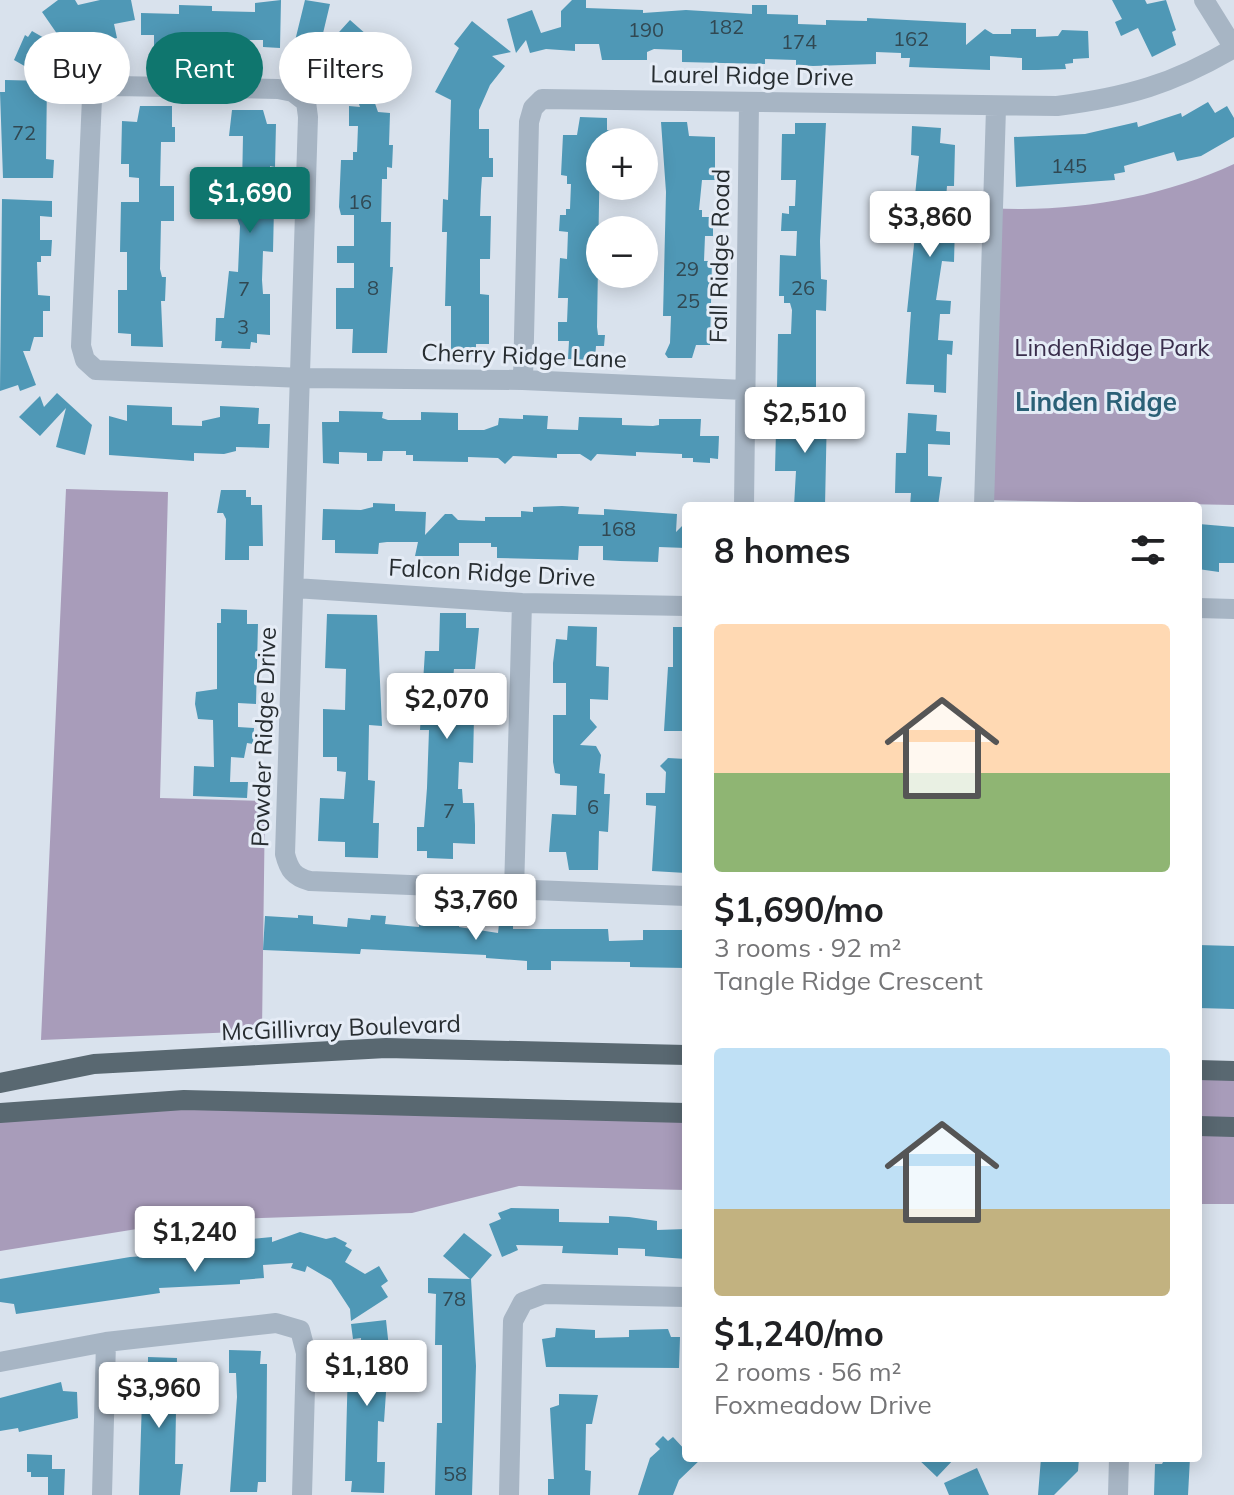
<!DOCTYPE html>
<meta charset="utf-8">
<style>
:root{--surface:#fff;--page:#f6f6f6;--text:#202124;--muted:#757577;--accent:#0f766e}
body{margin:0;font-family:Mulish,sans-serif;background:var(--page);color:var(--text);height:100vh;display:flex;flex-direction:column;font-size:30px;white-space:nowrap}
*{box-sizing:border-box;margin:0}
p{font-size:26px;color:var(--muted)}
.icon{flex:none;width:44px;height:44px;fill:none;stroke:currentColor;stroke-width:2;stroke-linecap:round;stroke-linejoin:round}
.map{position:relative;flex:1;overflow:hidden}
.sheet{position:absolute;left:682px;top:502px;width:520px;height:960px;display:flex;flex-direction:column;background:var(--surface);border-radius:8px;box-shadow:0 4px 20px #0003}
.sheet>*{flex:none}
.hud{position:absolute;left:24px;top:32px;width:538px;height:72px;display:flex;gap:16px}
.fabs{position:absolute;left:586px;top:128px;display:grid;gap:16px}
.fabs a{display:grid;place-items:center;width:72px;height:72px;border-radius:50%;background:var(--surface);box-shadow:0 4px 20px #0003;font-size:40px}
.price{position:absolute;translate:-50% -68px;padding:0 18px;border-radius:8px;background:#fff;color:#222;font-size:26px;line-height:52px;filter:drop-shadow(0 2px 4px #0008)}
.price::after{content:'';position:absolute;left:50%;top:48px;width:24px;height:18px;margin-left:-12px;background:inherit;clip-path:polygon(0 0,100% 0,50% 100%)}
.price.on{background:var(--accent);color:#fff}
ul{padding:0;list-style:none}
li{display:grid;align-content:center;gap:16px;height:424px;padding:0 32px}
li span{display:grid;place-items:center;height:248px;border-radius:8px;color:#555}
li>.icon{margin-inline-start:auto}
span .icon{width:144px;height:144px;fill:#fffc;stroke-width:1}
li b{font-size:34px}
h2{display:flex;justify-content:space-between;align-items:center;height:96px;padding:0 32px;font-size:34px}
.pill{padding:0 28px;border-radius:36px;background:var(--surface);box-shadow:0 4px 20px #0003;font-size:28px;line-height:72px}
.pill.on{background:var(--accent);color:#fff}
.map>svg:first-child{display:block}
</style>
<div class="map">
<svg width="1234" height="1495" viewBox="0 0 1234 1495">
<rect width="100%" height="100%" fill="#d9e2ed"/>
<path fill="#a89cba" d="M 1234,164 L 1234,505 L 984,500 L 991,208 C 1072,213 1160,198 1234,164 Z
M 66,489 L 168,492 L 160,798 L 265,801 L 262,1031 L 41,1040 Z
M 1198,1070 L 1234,1071 L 1234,1204 L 1198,1204 Z
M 102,1104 L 686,1113 L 686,1190 L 519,1186 L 412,1213 L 233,1219 L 143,1228 L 0,1251 L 0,1113 Z"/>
<path fill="#4f98b6" d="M 58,0 L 75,0 L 78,5 L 100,0 L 131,0 L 135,20 L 114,24 L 117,38 L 101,41 L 99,35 L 71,54 L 42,12 Z
M 281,0 L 280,48 L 263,47 L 263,40 L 235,40 L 231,52 L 154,50 L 154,35 L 141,35 L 141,13 L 179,14 L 179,5 L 212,6 L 212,11 L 255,12 L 255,3 Z
M 305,0 L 330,4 L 319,50 L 294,45 Z
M 572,0 L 586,0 L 586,8 L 643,10 L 643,13 L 686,10 L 752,14 L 752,5 L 767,5 L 767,14 L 798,15 L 798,24 L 826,25 L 826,20 L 867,21 L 867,18 L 966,23 L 966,45 L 985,29 L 993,34 L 1011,34 L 1011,29 L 1036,29 L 1036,37 L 1058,36 L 1062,30 L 1088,31 L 1089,58 L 1073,59 L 1073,63 L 1065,64 L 1066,69 L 1038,70 L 1022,70 L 1022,58 L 990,56 L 990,70 L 909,67 L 910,58 L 901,58 L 901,53 L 876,52 L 876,64 L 813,66 L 796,65 L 796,60 L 765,59 L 765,64 L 682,62 L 682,50 L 654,49 L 647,52 L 647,60 L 602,60 L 599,44 L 575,44 L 575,51 L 546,49 L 530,53 L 526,40 L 516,53 L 507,19 L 532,10 L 541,33 L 561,27 L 561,11 Z
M 1112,0 L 1145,0 L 1147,4 L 1166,0 L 1176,30 L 1172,32 L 1176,45 L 1152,57 L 1138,28 L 1121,36 L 1115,22 L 1122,19 Z
M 350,20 L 367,35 L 344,60 L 341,52 L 332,63 L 320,53 Z
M 472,21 L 511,52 L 492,56 L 505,66 L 490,85 L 479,110 L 479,129 L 489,129 L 489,158 L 493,158 L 493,177 L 482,177 L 481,190 L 480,216 L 491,216 L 490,259 L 480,259 L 480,294 L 489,295 L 489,344 L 476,344 L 476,356 L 451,356 L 451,306 L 445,306 L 447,232 L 442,232 L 443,199 L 448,200 L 451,100 L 435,92 L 459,48 L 454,44 Z
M 32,31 L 65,50 L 49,80 L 14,60 L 25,35 L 28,37 Z
M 375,57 L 384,85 L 370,89 L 378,112 L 390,113 L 389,145 L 393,145 L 392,168 L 387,167 L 387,179 L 382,179 L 381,222 L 391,222 L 390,267 L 393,267 L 387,353 L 352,353 L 353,329 L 336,329 L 336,288 L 354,288 L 354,263 L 337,263 L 337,246 L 354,246 L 354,215 L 341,215 L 339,207 L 341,160 L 353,160 L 353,152 L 357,152 L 358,126 L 349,126 L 349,106 L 360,107 L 346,67 Z
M 5,80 L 47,81 L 46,159 L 54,160 L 53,178 L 3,178 L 0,92 L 5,92 Z
M 1208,102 L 1215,113 L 1227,106 L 1234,118 L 1234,137 L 1201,156 L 1177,161 L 1174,152 L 1124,166 L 1125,172 L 1114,174 L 1115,180 L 1016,187 L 1014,137 L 1085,134 L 1137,122 L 1138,127 L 1181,113 L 1182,117 Z
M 140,106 L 172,106 L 172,127 L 175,127 L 175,142 L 161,142 L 160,186 L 174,186 L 174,221 L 161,221 L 160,269 L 162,277 L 166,277 L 165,301 L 161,301 L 163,347 L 131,346 L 131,334 L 118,333 L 118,290 L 127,290 L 127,252 L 120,252 L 121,202 L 139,202 L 139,178 L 129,177 L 129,164 L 121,164 L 122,121 L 137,122 Z
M 232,110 L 263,110 L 267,124 L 276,124 L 275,167 L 270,166 L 270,181 L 258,181 L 257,207 L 274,207 L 273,252 L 263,251 L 262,280 L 263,294 L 270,294 L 270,335 L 257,334 L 257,343 L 251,342 L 250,349 L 221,348 L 222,341 L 215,341 L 216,318 L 224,318 L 229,271 L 238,272 L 240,226 L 237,218 L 231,217 L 232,187 L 242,187 L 243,136 L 229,136 Z
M 580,117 L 607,118 L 607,130 L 611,131 L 611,142 L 600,142 L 597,327 L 598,335 L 605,335 L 604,346 L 596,346 L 595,360 L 568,359 L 569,341 L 558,341 L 558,322 L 567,322 L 568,298 L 558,298 L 560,258 L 567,259 L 568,232 L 559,231 L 560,215 L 566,215 L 566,209 L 570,209 L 571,184 L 567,184 L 567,176 L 561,175 L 563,135 L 577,135 Z
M 661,122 L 687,122 L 689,136 L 715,137 L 715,180 L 702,180 L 699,210 L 702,210 L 702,217 L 713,217 L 713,236 L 705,236 L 704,261 L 712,261 L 710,345 L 696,345 L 692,358 L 668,358 L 665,354 L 670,343 L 671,316 L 663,316 L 666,192 Z
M 795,123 L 826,123 L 820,241 L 821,279 L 827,280 L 826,311 L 816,310 L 816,387 L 777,388 L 778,334 L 791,334 L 792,310 L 790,303 L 784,303 L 784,296 L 779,296 L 780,255 L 796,256 L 797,231 L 781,231 L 782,213 L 789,214 L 789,206 L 795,206 L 796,180 L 781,180 L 782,134 L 795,134 Z
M 912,126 L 941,128 L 940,143 L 955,145 L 954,186 L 947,186 L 946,199 L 942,199 L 940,223 L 955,224 L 954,262 L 942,261 L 936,300 L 951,301 L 950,314 L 940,314 L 938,340 L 953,341 L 952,355 L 947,354 L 946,393 L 934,392 L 934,385 L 906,384 L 911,312 L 907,312 L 915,235 L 911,235 L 919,156 L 911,155 Z
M 2,199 L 52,201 L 52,217 L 40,216 L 40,240 L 52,240 L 51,256 L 41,256 L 41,262 L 37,262 L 38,295 L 50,296 L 50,311 L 43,311 L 43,337 L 34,337 L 30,351 L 23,351 L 36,385 L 20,391 L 18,385 L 0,391 Z
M 57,393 L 92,425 L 85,455 L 56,447 L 66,408 L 40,436 L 19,417 L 40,396 L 44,407 Z
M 127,405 L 172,407 L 172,425 L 202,426 L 202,421 L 220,417 L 220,406 L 259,408 L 258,424 L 270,424 L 269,448 L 236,447 L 236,451 L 224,454 L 194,453 L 194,461 L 109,455 L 109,416 L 127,421 Z
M 792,410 L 827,411 L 825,506 L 794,506 L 796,471 L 775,471 L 776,430 L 787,430 L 787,416 L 792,416 Z
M 339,411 L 383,412 L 382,418 L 388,420 L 421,420 L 421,412 L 458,413 L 458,430 L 484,430 L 498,425 L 499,418 L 523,419 L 523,415 L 548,416 L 547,429 L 578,430 L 579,417 L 622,418 L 622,425 L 653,426 L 659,425 L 659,419 L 701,419 L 700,436 L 719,436 L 718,459 L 710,458 L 710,463 L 693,462 L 693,458 L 682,458 L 682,454 L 636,452 L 636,456 L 597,454 L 591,461 L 580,454 L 557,454 L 557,458 L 513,456 L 505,464 L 498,458 L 468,457 L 468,462 L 413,461 L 413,455 L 406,455 L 406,451 L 383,451 L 382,461 L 367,461 L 367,453 L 339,452 L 339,464 L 323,463 L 322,422 L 339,422 Z
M 908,413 L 937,415 L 936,431 L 950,432 L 950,445 L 928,444 L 928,476 L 942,477 L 938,506 L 910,506 L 911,493 L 895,493 L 896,453 L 906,453 Z
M 221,490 L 246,490 L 246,497 L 251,497 L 251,505 L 262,505 L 263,546 L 249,546 L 249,560 L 225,560 L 226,519 L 223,513 L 217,513 Z
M 373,503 L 395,504 L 395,511 L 426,512 L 425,535 L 445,514 L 452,514 L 458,520 L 485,521 L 485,517 L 521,517 L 521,511 L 533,512 L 533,507 L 562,506 L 579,507 L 578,514 L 604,515 L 604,509 L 677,514 L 676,532 L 686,522 L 686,548 L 659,547 L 658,562 L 620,561 L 603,560 L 603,546 L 579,546 L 578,560 L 497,558 L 497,547 L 491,547 L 491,543 L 459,543 L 459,556 L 415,556 L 418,542 L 387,542 L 379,543 L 378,554 L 335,553 L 335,540 L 322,540 L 323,509 L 361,510 L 373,507 Z
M 1199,524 L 1234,527 L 1234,563 L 1219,563 L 1219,572 L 1198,569 Z
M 221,609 L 247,610 L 247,624 L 258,624 L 256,704 L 238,703 L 238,727 L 254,728 L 253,744 L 247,743 L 244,758 L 231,757 L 230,782 L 248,782 L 247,798 L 193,796 L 194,766 L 214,767 L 213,720 L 198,719 L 195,704 L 196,692 L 217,689 L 217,623 L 221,623 Z
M 440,613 L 466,613 L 466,628 L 479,628 L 475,669 L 454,669 L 452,688 L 450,715 L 474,716 L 473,763 L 459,762 L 458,789 L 462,789 L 463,803 L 474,803 L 475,825 L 475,844 L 453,843 L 453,859 L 427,858 L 427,851 L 417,851 L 417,827 L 424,827 L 427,788 L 429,730 L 420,730 L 425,651 L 439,651 Z
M 327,614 L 377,615 L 382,726 L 369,725 L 368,780 L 375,781 L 373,823 L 379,823 L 378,858 L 345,857 L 345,842 L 318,841 L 320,798 L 344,799 L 346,772 L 337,771 L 337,757 L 323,757 L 323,709 L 345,710 L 346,669 L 325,668 Z
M 568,626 L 597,627 L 596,666 L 609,667 L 608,700 L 590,699 L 590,719 L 597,727 L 580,745 L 596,746 L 601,755 L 599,773 L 605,774 L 604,794 L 610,794 L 608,832 L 599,831 L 598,870 L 569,870 L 566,852 L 549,852 L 552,814 L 576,815 L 577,786 L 560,785 L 560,774 L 555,773 L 553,762 L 553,715 L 566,715 L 566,683 L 553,683 L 553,663 L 556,639 L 567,640 Z
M 673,627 L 686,627 L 686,731 L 664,731 L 668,667 L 673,667 Z
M 668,758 L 686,759 L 682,857 L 686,857 L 686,873 L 652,871 L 656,806 L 646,805 L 646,793 L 665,793 L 666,772 L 660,766 Z
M 298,915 L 313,916 L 313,924 L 347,927 L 348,918 L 370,920 L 371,915 L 386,916 L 385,924 L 419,927 L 420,919 L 459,919 L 459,927 L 498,933 L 499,924 L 513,925 L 513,929 L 608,929 L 609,941 L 643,940 L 643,930 L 683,930 L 686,968 L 630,967 L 630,962 L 551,961 L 551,970 L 527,970 L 527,961 L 486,958 L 486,955 L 361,949 L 360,954 L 263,950 L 265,916 L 298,918 Z
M 1198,945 L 1234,946 L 1234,1009 L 1198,1008 Z
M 511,1208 L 559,1209 L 559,1222 L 609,1223 L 609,1216 L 629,1217 L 657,1221 L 657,1230 L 686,1229 L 686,1259 L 645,1256 L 645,1249 L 618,1248 L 618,1255 L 562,1253 L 563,1246 L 516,1245 L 518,1250 L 502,1257 L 489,1224 L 501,1219 L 498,1213 Z
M 300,1232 L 326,1239 L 335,1237 L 347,1243 L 345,1246 L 352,1250 L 345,1262 L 365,1274 L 379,1266 L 388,1281 L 381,1286 L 388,1297 L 351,1321 L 350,1309 L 331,1280 L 307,1266 L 305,1272 L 291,1268 L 293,1263 L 263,1265 L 264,1278 L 240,1280 L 240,1284 L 159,1288 L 160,1293 L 16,1314 L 14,1304 L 0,1302 L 0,1279 L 130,1257 L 206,1252 L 205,1246 L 219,1245 L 220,1251 L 244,1249 L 243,1240 L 272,1237 L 272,1242 Z
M 464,1233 L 492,1255 L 471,1279 L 476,1366 L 472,1495 L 435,1495 L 437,1423 L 442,1423 L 442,1345 L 435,1345 L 436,1294 L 428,1293 L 428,1278 L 470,1279 L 443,1256 Z
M 386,1320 L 389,1348 L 384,1422 L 378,1421 L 377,1462 L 385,1462 L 384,1493 L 351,1492 L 352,1481 L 345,1481 L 348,1365 L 360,1366 L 361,1338 L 353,1339 L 351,1324 Z
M 556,1328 L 595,1330 L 595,1338 L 629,1337 L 629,1330 L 668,1329 L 671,1337 L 680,1337 L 679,1368 L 546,1367 L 542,1339 L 555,1337 Z
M 229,1350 L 261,1351 L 260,1364 L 267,1364 L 266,1482 L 258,1482 L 257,1492 L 230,1492 L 237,1397 L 236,1373 L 229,1373 Z
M 148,1357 L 177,1358 L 175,1464 L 183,1464 L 180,1495 L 139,1495 L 143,1368 L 148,1368 Z
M 61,1382 L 63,1391 L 77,1392 L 78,1418 L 19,1432 L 18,1428 L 0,1431 L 0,1398 Z
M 559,1394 L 598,1395 L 592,1424 L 586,1424 L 585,1470 L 591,1471 L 590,1495 L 548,1495 L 548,1479 L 554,1479 L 550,1408 L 559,1405 Z
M 663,1436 L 668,1441 L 673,1437 L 686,1451 L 686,1458 L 702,1458 L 679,1480 L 673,1495 L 638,1495 L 650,1458 L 660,1449 L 655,1444 Z
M 27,1454 L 52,1455 L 52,1469 L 65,1469 L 64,1495 L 48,1495 L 48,1477 L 31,1477 L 31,1472 L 27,1472 Z
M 917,1458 L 955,1458 L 937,1477 Z
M 1041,1458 L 1079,1458 L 1078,1471 L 1054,1495 L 1038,1495 Z
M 1190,1458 L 1188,1495 L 1154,1495 L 1155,1464 L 1162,1464 L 1165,1458 Z
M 977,1468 L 989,1495 L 949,1495 L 944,1483 Z"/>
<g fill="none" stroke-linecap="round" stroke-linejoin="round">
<path stroke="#a7b5c4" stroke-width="20" d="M 1204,0 L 1234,48
M 523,380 L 529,122 L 533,108 L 542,99 L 1057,106 C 1127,97 1173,84 1234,48
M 744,506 L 749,103
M 984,506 L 996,108
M 295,588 L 522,603 L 686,606
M 1198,608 L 1234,609
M 514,891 L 522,603
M 686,896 L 310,881 C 294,877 289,870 285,854 L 308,117 L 306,102 L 293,92 L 278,89 L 115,86 L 101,89 L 92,98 L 81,346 L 85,360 L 96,370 L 303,378 L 523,380 L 744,390
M 0,1362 L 106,1342 L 276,1323 L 300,1330 L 306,1353 L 302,1495
M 102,1495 L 106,1342
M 509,1495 L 513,1321 L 523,1302 L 544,1294 L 686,1297
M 1118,1495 L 1119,1458"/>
<path stroke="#596871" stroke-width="20" d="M 1198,1070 L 1234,1071
M 0,1083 L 94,1064 L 386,1048 L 686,1055
M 0,1113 L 184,1100 L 686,1113
M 1198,1126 L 1234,1127"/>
</g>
<g text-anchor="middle" stroke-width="6" stroke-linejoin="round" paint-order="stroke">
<g font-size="20" fill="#314852">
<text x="726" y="34">182</text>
<text x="646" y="37">190</text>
<text x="911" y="46">162</text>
<text x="799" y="49">174</text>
<text x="24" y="140">72</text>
<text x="1069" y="173">145</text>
<text x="360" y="209">16</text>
<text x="687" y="276">29</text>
<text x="373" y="295">8</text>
<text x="803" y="295">26</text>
<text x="244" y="296">7</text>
<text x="688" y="308">25</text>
<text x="243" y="334">3</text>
<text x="618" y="536">168</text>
<text x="593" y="814">6</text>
<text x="449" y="818">7</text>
<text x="454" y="1306">78</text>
<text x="455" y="1481">58</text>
</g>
<g font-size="24" fill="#272d31" stroke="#e5ecf6">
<text transform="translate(752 76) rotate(1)" y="8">Laurel Ridge Drive</text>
<text transform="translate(720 256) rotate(-89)" y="8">Fall Ridge Road</text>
<text transform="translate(524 356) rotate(2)" y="8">Cherry Ridge Lane</text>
<text transform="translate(492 573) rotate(3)" y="8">Falcon Ridge Drive</text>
<text transform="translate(264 737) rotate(-88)" y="8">Powder Ridge Drive</text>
<text transform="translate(341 1028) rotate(-2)" y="8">McGillivray Boulevard</text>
</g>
<g font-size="24" fill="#3a2e4c" stroke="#e5ecf6">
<text x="1112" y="356">LindenRidge Park</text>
</g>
<g font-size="26" font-weight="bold" fill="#2a6076" stroke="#e5ecf6">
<text x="1096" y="411">Linden Ridge</text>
</g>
</g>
</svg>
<div class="fabs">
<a>+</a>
<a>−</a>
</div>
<b class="price on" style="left:250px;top:235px">$1,690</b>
<b class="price" style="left:930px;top:259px">$3,860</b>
<b class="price" style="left:805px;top:455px">$2,510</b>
<b class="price" style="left:447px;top:741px">$2,070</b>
<b class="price" style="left:476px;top:942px">$3,760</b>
<b class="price" style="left:195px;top:1274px">$1,240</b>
<b class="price" style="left:367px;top:1408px">$1,180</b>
<b class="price" style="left:159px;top:1430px">$3,960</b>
<div class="hud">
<a class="pill">Buy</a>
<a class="pill on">Rent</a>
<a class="pill">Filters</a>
</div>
<section class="sheet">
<h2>8 homes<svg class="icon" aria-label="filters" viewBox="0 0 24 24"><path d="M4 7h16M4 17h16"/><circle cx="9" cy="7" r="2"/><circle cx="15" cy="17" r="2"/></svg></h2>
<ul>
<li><span style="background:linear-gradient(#ffd9b3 60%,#8fb573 0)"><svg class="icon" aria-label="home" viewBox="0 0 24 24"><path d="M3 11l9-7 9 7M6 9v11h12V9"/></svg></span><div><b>$1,690/mo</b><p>3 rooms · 92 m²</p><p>Tangle Ridge Crescent</p></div></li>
<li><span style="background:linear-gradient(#bfe0f5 65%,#c2b280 0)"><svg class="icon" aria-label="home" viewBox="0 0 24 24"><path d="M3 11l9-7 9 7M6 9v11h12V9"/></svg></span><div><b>$1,240/mo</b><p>2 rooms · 56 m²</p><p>Foxmeadow Drive</p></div></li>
</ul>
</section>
</div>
